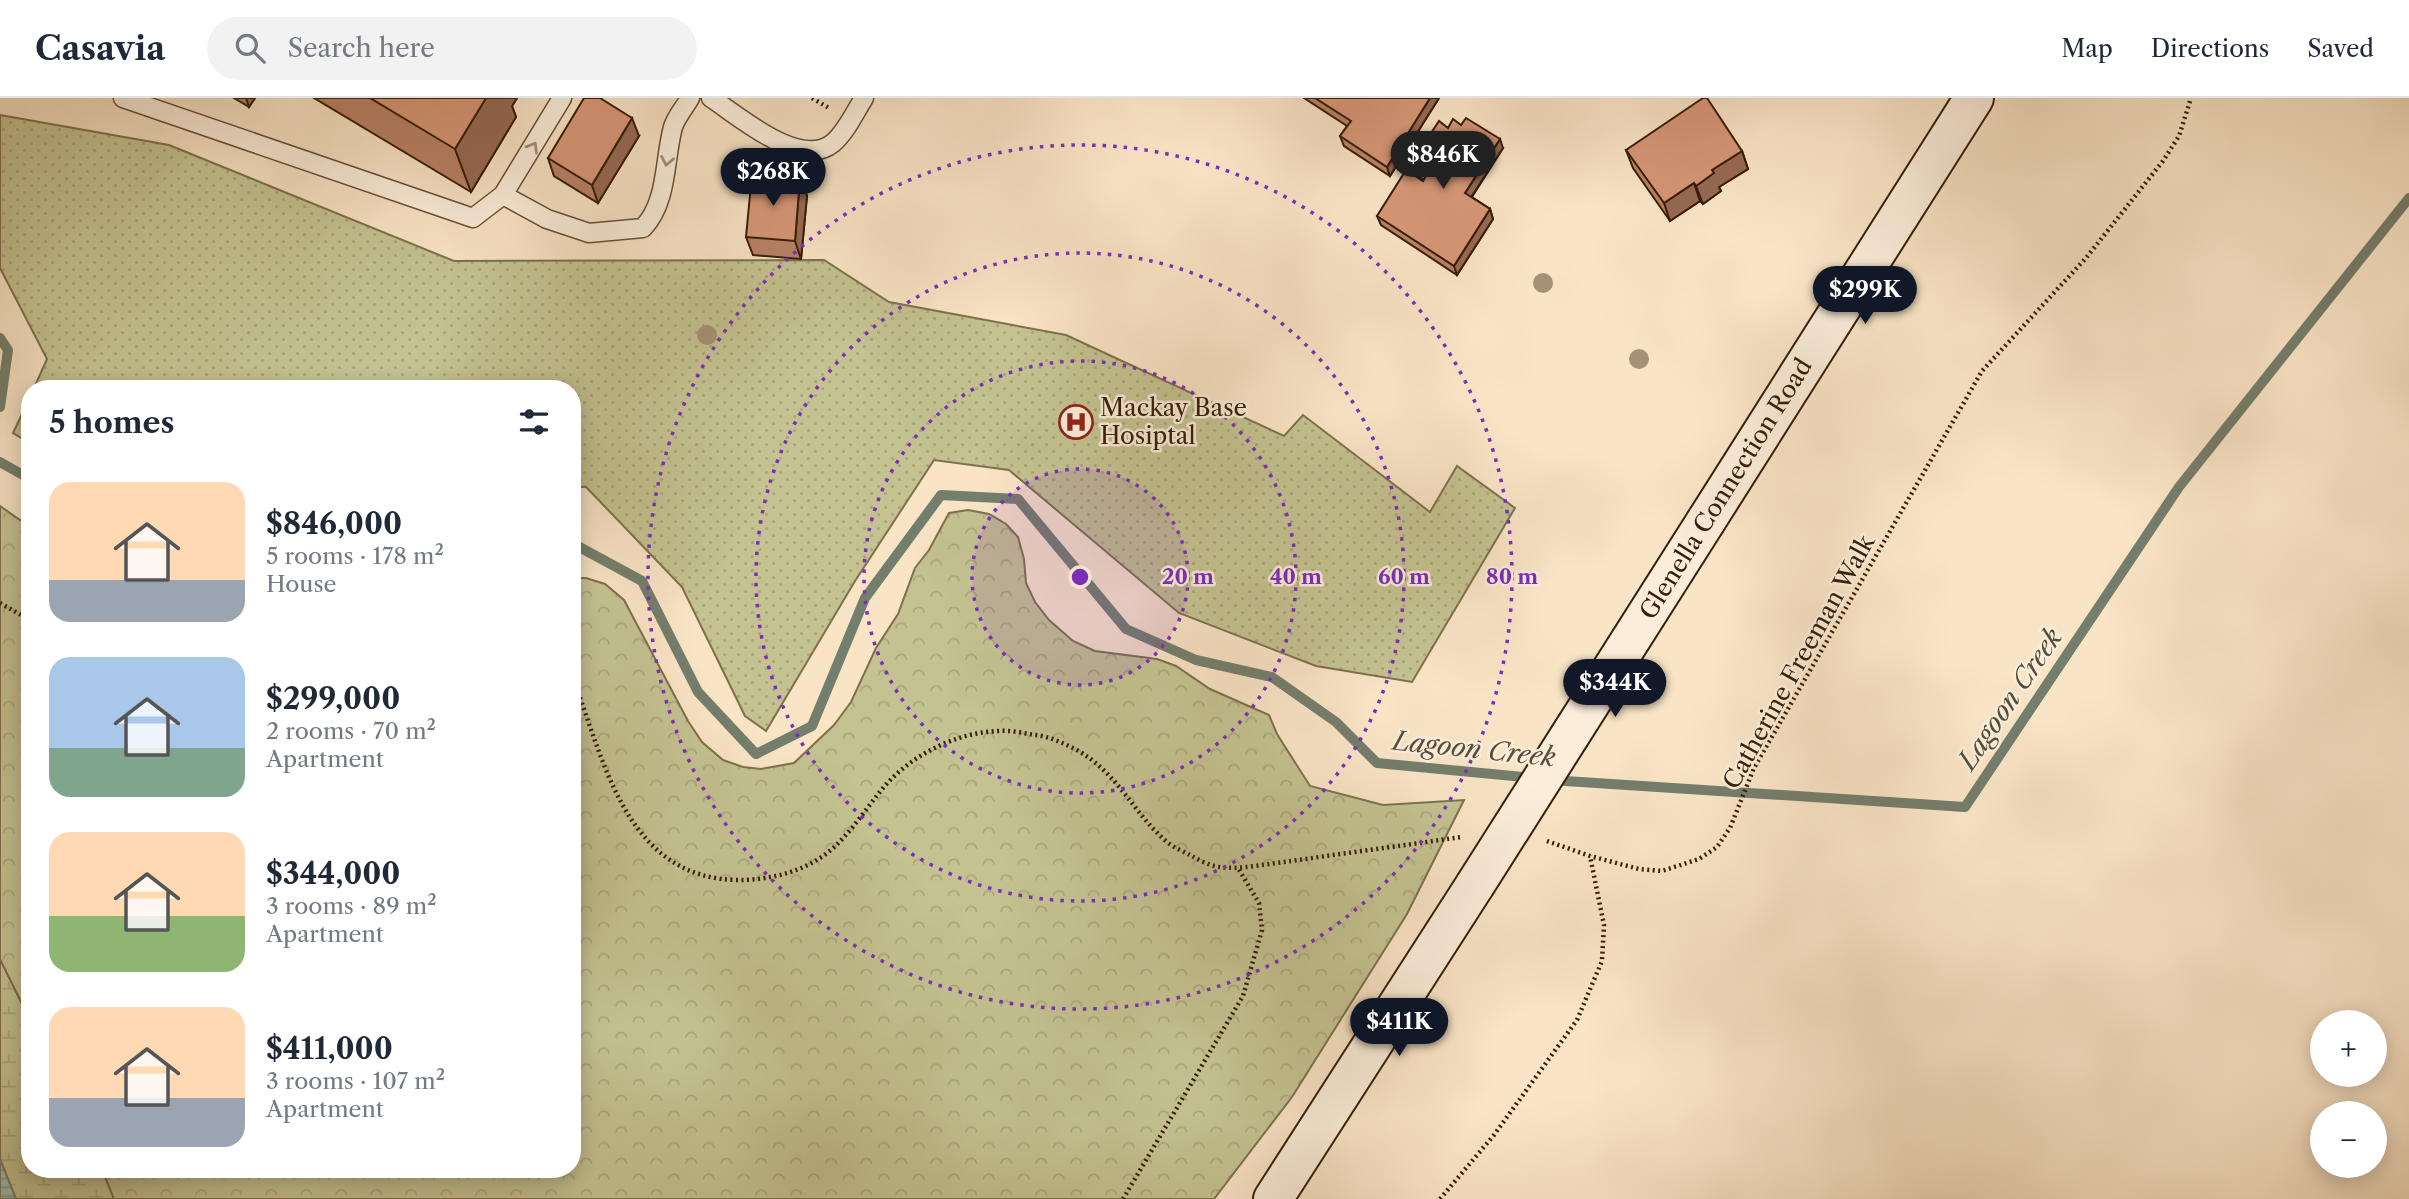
<!DOCTYPE html>
<meta charset="utf-8">
<style>
:root{--surface:#fff;--page:#f2f2f3;--text:#1f2937;--muted:#747a83;--line:#e0e1e3;--accent:#111827}
body{margin:0;font-family:"Libre Caslon Text",serif;background:var(--page);color:var(--text);height:100vh;display:flex;flex-direction:column;font-size:26px;white-space:nowrap}
*{box-sizing:border-box;margin:0}
p{font-size:23px;color:var(--muted)}
.icon{flex:none;width:38px;height:38px;fill:none;stroke:currentColor;stroke-width:2;stroke-linecap:round;stroke-linejoin:round}
.map{position:relative;flex:1;overflow:hidden}
.details{position:absolute;left:21px;top:282px;width:560px;height:798px;display:flex;flex-direction:column;background:var(--surface);border-radius:28px;box-shadow:0 4px 18px #0003}
.details>*{flex:none}
.buttons{position:absolute;left:2310px;top:912px;display:grid;gap:14px}
.buttons a{display:grid;place-items:center;width:77px;height:77px;border-radius:50%;background:var(--surface);box-shadow:0 4px 18px #0003;font-size:35px}
.price{position:absolute;translate:-50% -60px;padding:0 16px;border-radius:24px;background:var(--accent);color:#fff;font-size:23px;line-height:46px;filter:drop-shadow(0 2px 4px #0008)}
.price::after{content:'';position:absolute;left:50%;top:42px;width:21px;height:16px;margin-left:-10px;background:inherit;clip-path:polygon(0 0,100% 0,50% 100%)}
.price.active{background:#222;color:#fff}
ul{padding:0;list-style:none}
li{display:flex;align-items:center;gap:21px;height:175px;padding:0 28px}
li span{display:grid;place-items:center;flex:none;width:196px;height:140px;border-radius:21px;color:#555}
li>.icon{margin-inline-start:auto}
span .icon{width:84px;height:84px;fill:#fffc;stroke-width:1}
li b{font-size:30px}
h2{display:flex;justify-content:space-between;align-items:center;height:84px;padding:0 28px;font-size:30px}
header{display:flex;align-items:center;gap:42px;box-sizing:border-box;height:98px;padding:0 35px;background:var(--surface);border-bottom:2px solid var(--line)}
header strong{font-size:33px}
nav{display:flex;gap:38px;margin-inline-start:auto;font-size:24px}
.search{width:490px;height:63px;background:var(--page);display:flex;align-items:center;gap:18px;box-sizing:border-box;padding:0 24px;border-radius:38px;color:var(--muted);font-size:26px}
.map>svg:first-child{display:block}
</style>
<header>
<strong>Casavia</strong>
<div class="search"><svg class="icon" aria-label="search" viewBox="0 0 24 24"><circle cx="10" cy="10" r="6"/><path d="M15 15l6 6"/></svg>Search here</div>
<nav><a>Map</a><a>Directions</a><a>Saved</a></nav>
</header>
<div class="map">
<svg width="2409" height="1101" viewBox="0 0 2409 1101">
<defs>
<pattern id="grass-dots" width="8" height="8" patternUnits="userSpaceOnUse" patternTransform="scale(1.75)"><rect width="8" height="8" fill="#c4c291"/><path d="M2 2h.1M6 6h.1" fill="none" stroke="#a9a67c" stroke-width="1.8" stroke-linecap="round"/></pattern>
<pattern id="wetland-marsh" width="20" height="14" patternUnits="userSpaceOnUse" patternTransform="scale(1.75)"><rect width="20" height="14" fill="#c4c291"/><path d="M1 5h8M5 5V1M11 12h8M15 12V8" fill="none" stroke="#a9a67c"/></pattern>
<pattern id="park-crowns" width="20" height="18" patternUnits="userSpaceOnUse" patternTransform="scale(1.75)"><rect width="20" height="18" fill="#c4c291"/><path d="M2 6a3 3 0 1 1 6 0M12 15a3 3 0 1 1 6 0" fill="none" stroke="#a9a67c"/></pattern>
<pattern id="water-rules" width="6" height="5" patternUnits="userSpaceOnUse" patternTransform="scale(1.75)"><rect width="6" height="5" fill="#9ebfb0"/><path d="M0 2.5h6" fill="none" stroke="#829b8d"/></pattern>
</defs>
<rect width="100%" height="100%" fill="#f9e4c6"/>
<filter id="stains"><feTurbulence type="fractalNoise" baseFrequency=".00286" numOctaves="4"/><feColorMatrix values="0 0 0 0 .2 0 0 0 0 .09 0 0 0 0 .02 0 0 0 .5 -.17"/></filter>
<radialGradient id="worn" r=".72"><stop offset=".6" stop-color="#630" stop-opacity="0"/><stop offset="1" stop-color="#630" stop-opacity=".3"/></radialGradient>
<path fill="url(#grass-dots)" stroke="#7d704c" stroke-width="2" d="M 0,17 L 169,47 L 454,163 L 824,162 L 889,204 L 1066,237 L 1284,338 L 1303,317 L 1430,414 L 1457,368 L 1515,410 L 1412,584 L 1316,568 L 1179,515 L 1009,372 L 934,362 L 855,483 L 766,633 L 745,618 L 682,489 L 586,389 L 572,389 L 572,290 L 34,290 L 47,261 L 0,170 Z
M 30,299 L 30,345 L 13,335 Z"/>
<path fill="url(#wetland-marsh)" stroke="#7d704c" stroke-width="2" d="M 0,861 L 30,922 L 30,1071 L 102,1071 L 114,1101 L 16,1101 L 0,1061 Z"/>
<path fill="url(#park-crowns)" stroke="#7d704c" stroke-width="2" d="M 0,408 L 30,429 L 30,922 L 0,861 Z
M 968,412 L 989,416 L 1006,426 L 1018,439 L 1024,461 L 1026,485 L 1035,504 L 1049,522 L 1073,543 L 1095,553 L 1157,561 L 1176,568 L 1210,591 L 1269,617 L 1277,636 L 1310,688 L 1383,707 L 1464,702 L 1407,816 L 1292,999 L 1214,1101 L 114,1101 L 102,1071 L 572,1071 L 572,480 L 586,480 L 605,486 L 624,502 L 688,623 L 702,644 L 723,662 L 743,669 L 761,671 L 794,665 L 834,627 L 851,604 L 876,550 L 898,516 L 915,470 L 929,452 L 949,415 Z"/>
<path fill="url(#water-rules)" stroke="#747e6c" stroke-width="2" d="M 0,1061 L 16,1101 L 0,1101 Z"/>
<g fill="none" stroke-linecap="round" stroke-linejoin="round">
<path stroke="#747e6c" stroke-width="10" d="M 0,240 L 8,252 L 0,309
M 0,364 L 30,381
M 572,445 L 642,483 L 698,594 L 756,656 L 812,628 L 865,500 L 941,397 L 1018,401 L 1126,531 L 1196,562 L 1272,579 L 1336,624 L 1377,665 L 1534,680
M 1550,682 L 1965,709 L 2179,389 L 2409,100"/>
<g stroke="#674f37" stroke-width="21">
<path id="service" d="M 123,0 L 473,120 L 503,97 L 562,0
M 711,0 C 739,18 800,72 833,45 C 846,34 855,14 864,0
M 503,97 L 547,121 L 589,135 L 643,130 C 668,104 664,62 673,29 C 676,19 685,9 690,0"/>
</g>
<g stroke="#361d07" stroke-width="42">
<path id="secondary" d="M 1706,423 L 1974,0
M 1273,1101 L 1475,787"/>
</g>
<path stroke="#361d07" stroke-width="4.5" stroke-dasharray="2 3.5" stroke-linecap="butt" d="M 812,0 L 829,10
M 0,505 L 30,522
M 572,586 L 577,591 C 606,672 631,781 738,782 C 767,782 799,775 823,758 C 846,742 862,716 879,695 C 907,659 953,635 998,633 C 1010,632 1023,635 1035,637 C 1048,638 1063,645 1075,651 C 1119,675 1131,713 1167,744 C 1174,750 1183,753 1190,757 C 1199,762 1210,768 1220,769 C 1234,771 1248,769 1262,767 L 1462,739
M 1547,743 L 1590,758 L 1639,771 L 1662,773 L 1699,761 L 1717,749 L 1730,730 L 1754,670 L 1982,273 L 2086,160 L 2163,63 L 2179,38 L 2191,0
M 1123,1101 L 1243,898 L 1262,832 L 1259,805 L 1238,770
M 1440,1101 L 1494,1037 L 1577,922 L 1602,863 L 1604,827 L 1590,758"/>
<use href="#service" stroke="#fbedda" stroke-width="18"/>
<use href="#secondary" stroke="#fbedda" stroke-width="38"/>
<g stroke="#361d07" stroke-width="42" stroke-linecap="butt">
<path id="secondary-bridge" d="M 1475,787 L 1706,423"/>
</g>
<use href="#secondary-bridge" stroke="#fbedda" stroke-width="38"/>
</g>
<g fill="#a59274">
<circle cx="1543" cy="185" r="10"/>
<circle cx="707" cy="237" r="10"/>
<circle cx="1639" cy="261" r="10"/>
</g>
<path fill="#b88166" stroke="#361d07" stroke-width="2" d="M 234,0 L 255,0 L 249,9 Z
M 314,0 L 517,0 L 512,8 L 516,19 L 471,94 Z
M 1304,0 L 1439,0 L 1390,78 L 1344,48 L 1340,38 L 1347,28 Z
M 1448,30 L 1503,50 L 1472,99 L 1490,111 L 1493,121 L 1457,177 L 1381,127 L 1377,118 L 1423,83 L 1424,82 L 1414,76 L 1411,66 Z
M 639,38 L 598,105 L 554,78 L 548,60 Z
M 1626,52 L 1742,53 L 1748,71 L 1719,89 L 1721,93 L 1703,106 L 1700,103 L 1670,123 L 1633,70 Z
M 800,80 L 807,98 L 801,161 L 753,157 L 746,139 Z"/>
<path fill="#966953" stroke="#361d07" stroke-width="2" d="M 246,0 L 255,0 L 249,9 Z
M 486,0 L 517,0 L 512,8 L 516,19 L 471,94 L 455,51 Z
M 1430,0 L 1439,0 L 1390,78 L 1387,69 Z
M 632,20 L 639,38 L 598,105 L 592,87 Z
M 1500,41 L 1503,50 L 1468,104 L 1465,95 Z
M 1742,53 L 1748,71 L 1719,89 L 1721,93 L 1703,106 L 1696,88 L 1712,72 Z
M 800,80 L 807,98 L 801,161 L 795,143 Z
M 1694,85 L 1700,103 L 1670,123 L 1664,105 Z
M 1490,111 L 1493,121 L 1457,177 L 1454,168 Z"/>
<path fill="#d69677" stroke="#361d07" stroke-width="2" d="M 370,0 L 486,0 L 455,51 Z
M 584,0 L 600,0 L 632,20 L 592,87 L 548,60 Z
M 1315,0 L 1430,0 L 1387,69 L 1340,38 L 1351,23 Z
M 1703,0 L 1707,0 L 1742,53 L 1712,72 L 1714,75 L 1696,88 L 1694,85 L 1664,105 L 1626,52 Z
M 1466,20 L 1500,41 L 1465,95 L 1490,111 L 1454,168 L 1377,118 L 1406,72 L 1423,83 L 1427,76 L 1411,66 L 1439,23 L 1448,30 L 1453,21 L 1461,27 Z
M 752,76 L 800,80 L 795,143 L 746,139 Z"/>
<defs><path id="oneway-chevron" d="M-2-3.5L2.5 0L-2 3.5" fill="none" stroke-width="1.6" stroke-linecap="round" stroke-linejoin="round" transform="scale(1.75)"/></defs>
<g stroke="#a28f7b">
<use href="#oneway-chevron" transform="translate(533 49) rotate(-59)"/>
<use href="#oneway-chevron" transform="translate(667 63) rotate(101)"/>
</g>
<circle cx="1080" cy="479" r="108" fill="#7b2cbf" fill-opacity=".12"/>
<g fill="none" stroke="#7b2cbf" stroke-width="3.5" stroke-dasharray="3.5 7">
<circle cx="1080" cy="479" r="108"/>
<circle cx="1080" cy="479" r="216"/>
<circle cx="1080" cy="479" r="324"/>
<circle cx="1080" cy="479" r="432"/>
</g>
<defs>
<g id="hospital-ring" transform="scale(1.75)"><circle r="9.5" fill="#fbedda" stroke="#8f2418" stroke-width="1.5"/><path d="M-5-5h3v3.5h4V-5h3V5h-3V1.5h-4V5h-3Z" fill="#8f2418"/></g>
</defs>
<g fill-rule="evenodd">
<use href="#hospital-ring" x="1076" y="324"/>
</g>
<g text-anchor="middle" stroke-width="5" stroke-linejoin="round" paint-order="stroke">
<g font-size="24" fill="#361d07" stroke="#fbedda" text-anchor="start">
<text x="1100" y="318">Mackay Base<tspan x="1100" dy="28">Hosiptal</tspan></text>
</g>
<g font-size="24" fill="#361d07" stroke="#fbedda">
<text transform="translate(1726 391) rotate(-58)" y="8">Glenella Connection Road</text>
<text transform="translate(1799 564) rotate(-61)" y="8">Catherine Freeman Walk</text>
</g>
<g font-size="26" font-style="italic" fill="#554e3a" stroke="#fbedda">
<text transform="translate(2010 601) rotate(-56)" y="9">Lagoon Creek</text>
<text transform="translate(1474 651) rotate(6)" y="9">Lagoon Creek</text>
</g>
</g>
<circle cx="1080" cy="479" r="10" fill="#7b2cbf" stroke="#fbedda" stroke-width="3.5"/>
<g font-size="21" text-anchor="middle" font-weight="bold" fill="#7b2cbf" stroke="#fbedda" stroke-width="5" stroke-linejoin="round" paint-order="stroke">
<text x="1188" y="486">20 m</text>
<text x="1296" y="486">40 m</text>
<text x="1404" y="486">60 m</text>
<text x="1512" y="486">80 m</text>
</g>
<rect width="100%" height="100%" filter="url(#stains)"/>
<rect width="100%" height="100%" fill="url(#worn)"/>
</svg>
<div class="buttons">
<a>+</a>
<a>−</a>
</div>
<b class="price active" style="left:1443px;top:93px">$846K</b>
<b class="price" style="left:773px;top:110px">$268K</b>
<b class="price" style="left:1865px;top:228px">$299K</b>
<b class="price" style="left:1615px;top:621px">$344K</b>
<b class="price" style="left:1399px;top:960px">$411K</b>
<section class="details">
<h2>5 homes<svg class="icon" aria-label="filters" viewBox="0 0 24 24"><path d="M4 7h16M4 17h16"/><circle cx="9" cy="7" r="2"/><circle cx="15" cy="17" r="2"/></svg></h2>
<ul>
<li><span style="background:linear-gradient(#ffd9b3 70%,#9aa5b1 0)"><svg class="icon" aria-label="home" viewBox="0 0 24 24"><path d="M3 11l9-7 9 7M6 9v11h12V9"/></svg></span><div><b>$846,000</b><p>5 rooms · 178 m²</p><p>House</p></div></li>
<li><span style="background:linear-gradient(#a9c7e8 65%,#7fa58c 0)"><svg class="icon" aria-label="home" viewBox="0 0 24 24"><path d="M3 11l9-7 9 7M6 9v11h12V9"/></svg></span><div><b>$299,000</b><p>2 rooms · 70 m²</p><p>Apartment</p></div></li>
<li><span style="background:linear-gradient(#ffd9b3 60%,#8fb573 0)"><svg class="icon" aria-label="home" viewBox="0 0 24 24"><path d="M3 11l9-7 9 7M6 9v11h12V9"/></svg></span><div><b>$344,000</b><p>3 rooms · 89 m²</p><p>Apartment</p></div></li>
<li><span style="background:linear-gradient(#ffd9b3 65%,#9aa5b1 0)"><svg class="icon" aria-label="home" viewBox="0 0 24 24"><path d="M3 11l9-7 9 7M6 9v11h12V9"/></svg></span><div><b>$411,000</b><p>3 rooms · 107 m²</p><p>Apartment</p></div></li>
</ul>
</section>
</div>
